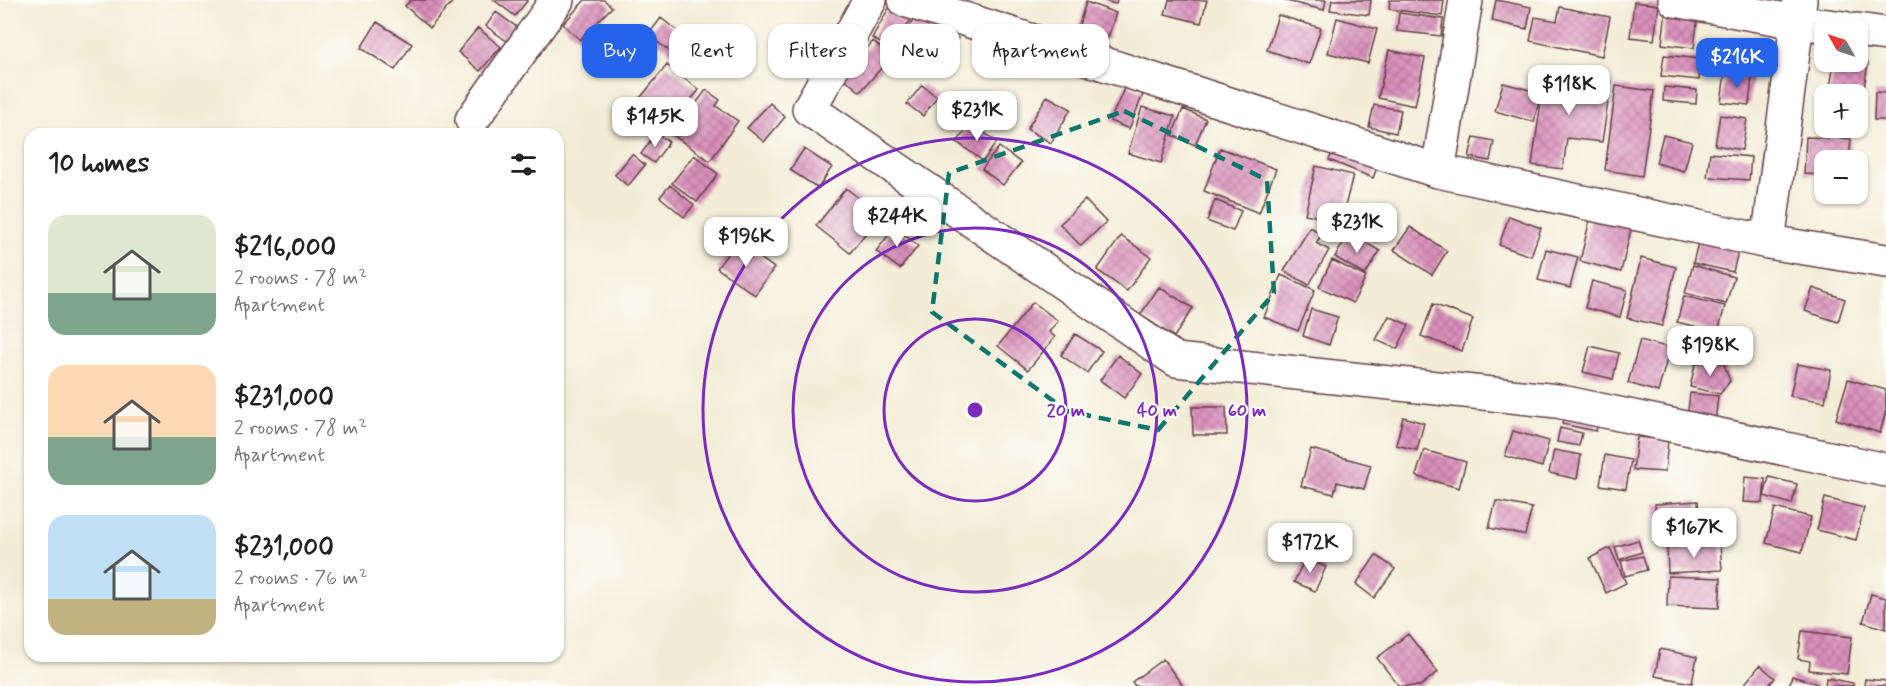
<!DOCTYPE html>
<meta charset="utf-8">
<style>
:root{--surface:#fff;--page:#f6f6f6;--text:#222;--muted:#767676;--accent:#2563eb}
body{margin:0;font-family:Mynerve,sans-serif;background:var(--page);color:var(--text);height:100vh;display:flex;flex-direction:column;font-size:22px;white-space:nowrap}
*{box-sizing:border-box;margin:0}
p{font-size:20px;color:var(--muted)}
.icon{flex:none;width:33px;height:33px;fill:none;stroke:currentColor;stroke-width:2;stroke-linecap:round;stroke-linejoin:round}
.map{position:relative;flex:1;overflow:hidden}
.side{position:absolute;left:24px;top:128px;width:540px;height:534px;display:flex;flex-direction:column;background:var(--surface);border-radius:18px;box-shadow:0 2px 4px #0004}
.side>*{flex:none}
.top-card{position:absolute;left:582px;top:24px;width:570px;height:54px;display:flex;gap:12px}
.needle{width:39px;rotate:309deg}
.controls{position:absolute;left:1814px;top:18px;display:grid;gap:12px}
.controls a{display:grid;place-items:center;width:54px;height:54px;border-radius:12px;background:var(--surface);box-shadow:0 2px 4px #0004;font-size:30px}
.price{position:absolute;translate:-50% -51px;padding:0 14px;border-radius:12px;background:#fff;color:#222;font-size:20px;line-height:39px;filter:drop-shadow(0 2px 3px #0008)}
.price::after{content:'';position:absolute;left:50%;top:36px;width:18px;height:14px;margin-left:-9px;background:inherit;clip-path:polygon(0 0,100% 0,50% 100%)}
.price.on{background:var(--accent);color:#fff}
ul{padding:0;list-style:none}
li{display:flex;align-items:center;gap:18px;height:150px;padding:0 24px}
li span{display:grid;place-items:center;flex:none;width:168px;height:120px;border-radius:18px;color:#555}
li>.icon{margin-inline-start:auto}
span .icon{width:72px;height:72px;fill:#fffc;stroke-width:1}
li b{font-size:26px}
h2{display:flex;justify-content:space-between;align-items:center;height:72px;padding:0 24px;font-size:26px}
.tag{padding:0 21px;border-radius:18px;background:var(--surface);box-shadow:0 2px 4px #0004;font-size:21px;line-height:54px}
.tag.on{background:var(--accent);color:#fff}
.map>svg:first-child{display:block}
</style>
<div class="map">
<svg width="1886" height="686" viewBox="0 0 1886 686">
<defs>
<pattern id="building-cross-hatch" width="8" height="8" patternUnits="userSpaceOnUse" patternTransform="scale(1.5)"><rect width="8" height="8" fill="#da90bc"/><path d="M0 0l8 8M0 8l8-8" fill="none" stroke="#b37599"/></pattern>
</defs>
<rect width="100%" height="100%" fill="#fdfcf7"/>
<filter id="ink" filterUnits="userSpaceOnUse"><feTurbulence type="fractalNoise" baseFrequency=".0167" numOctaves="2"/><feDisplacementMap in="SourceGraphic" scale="12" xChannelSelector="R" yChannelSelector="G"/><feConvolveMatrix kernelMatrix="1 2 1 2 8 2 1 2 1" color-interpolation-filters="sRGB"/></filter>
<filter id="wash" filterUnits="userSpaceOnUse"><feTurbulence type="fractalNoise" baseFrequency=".008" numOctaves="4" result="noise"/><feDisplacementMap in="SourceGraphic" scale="24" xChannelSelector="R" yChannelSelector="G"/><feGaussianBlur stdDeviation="1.35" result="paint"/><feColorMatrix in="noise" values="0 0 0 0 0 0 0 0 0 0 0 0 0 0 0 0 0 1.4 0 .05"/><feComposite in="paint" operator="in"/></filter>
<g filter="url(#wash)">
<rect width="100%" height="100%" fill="#f3edd7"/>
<g id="blocks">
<path fill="url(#building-cross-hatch)" d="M 411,0 L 454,0 L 430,28 L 405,6 Z
M 494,0 L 528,0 L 515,16 Z
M 585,0 L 604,0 L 612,7 L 580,40 L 563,24 Z
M 1101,0 L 1117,0 L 1116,4 Z
M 1169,0 L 1207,0 L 1201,23 L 1165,14 Z
M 1282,0 L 1326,0 L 1324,10 Z
M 1332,0 L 1371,0 L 1369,15 L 1330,10 Z
M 1390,0 L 1444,0 L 1442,16 L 1389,9 Z
M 1496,0 L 1531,7 L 1527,29 L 1492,21 Z
M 893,1 L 914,14 L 901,36 L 893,32 L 885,46 L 872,38 Z
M 1086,2 L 1116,13 L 1107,40 L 1077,31 Z
M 1634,2 L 1659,5 L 1654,40 L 1630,37 Z
M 1560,7 L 1610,17 L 1602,56 L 1530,41 L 1535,17 L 1557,21 Z
M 1666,11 L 1698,15 L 1694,48 L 1662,44 Z
M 496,12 L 518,28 L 508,42 L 486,26 Z
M 1399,13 L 1443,19 L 1441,36 L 1397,31 Z
M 916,15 L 958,38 L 946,60 L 904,37 Z
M 1278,15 L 1321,28 L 1309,64 L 1267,50 Z
M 661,18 L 692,42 L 679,58 L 648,35 Z
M 1337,18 L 1377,29 L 1368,63 L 1328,53 Z
M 377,22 L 412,44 L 395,70 L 361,48 Z
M 478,28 L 501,47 L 480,71 L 458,52 Z
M 873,41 L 891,57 L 860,92 L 843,77 Z
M 1389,50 L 1425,58 L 1415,106 L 1378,98 Z
M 1664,55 L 1701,59 L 1699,80 L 1661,76 Z
M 1857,61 L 1868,63 L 1862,101 L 1857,100 L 1857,94 L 1829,94 L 1834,62 Z
M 667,65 L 699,90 L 668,127 L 637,102 Z
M 1545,73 L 1611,82 L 1602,142 L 1567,138 L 1563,169 L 1532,165 Z
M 1725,73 L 1752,77 L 1749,105 L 1721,102 Z
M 1503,83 L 1541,93 L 1534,122 L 1495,111 Z
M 1126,84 L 1144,92 L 1129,129 L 1110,121 Z
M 922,85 L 937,97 L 923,116 L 907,104 Z
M 1616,86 L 1654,91 L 1642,176 L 1605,170 Z
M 1664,87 L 1697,90 L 1696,104 L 1663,101 Z
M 706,90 L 720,100 L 716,106 L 738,121 L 710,161 L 673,135 Z
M 1875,92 L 1886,93 L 1886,120 L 1874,120 Z
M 1047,96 L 1071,109 L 1051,143 L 1027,129 Z
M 770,103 L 785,117 L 764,142 L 747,128 Z
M 1374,105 L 1401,110 L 1396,133 L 1369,127 Z
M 1142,107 L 1175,116 L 1161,163 L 1128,153 Z
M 1183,109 L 1206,119 L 1195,145 L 1172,135 Z
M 1720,115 L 1747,119 L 1742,150 L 1715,145 Z
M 971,123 L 997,142 L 983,161 L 957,142 Z
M 656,133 L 669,142 L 654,163 L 641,154 Z
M 1663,135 L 1692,142 L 1684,171 L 1656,163 Z
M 1474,137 L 1494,141 L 1490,161 L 1469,157 Z
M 1806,137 L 1851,139 L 1849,160 L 1824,160 L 1824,175 L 1804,174 Z
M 1337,140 L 1381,157 L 1373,178 L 1329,160 Z
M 999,147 L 1021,163 L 1003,185 L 982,169 Z
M 1220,148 L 1276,169 L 1259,213 L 1204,191 Z
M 804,149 L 832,167 L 818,188 L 790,170 Z
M 1710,153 L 1751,157 L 1749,180 L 1707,177 Z
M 632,154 L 645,165 L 628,186 L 615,175 Z
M 694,155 L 718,174 L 697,202 L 672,183 Z
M 1316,166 L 1353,175 L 1341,222 L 1305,214 Z
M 670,185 L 694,205 L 684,217 L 660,197 Z
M 846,188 L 880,215 L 850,253 L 816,226 Z
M 1085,200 L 1106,222 L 1081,246 L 1060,224 Z
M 1215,200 L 1241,211 L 1233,231 L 1207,221 Z
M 1364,208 L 1387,222 L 1375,241 L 1353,228 Z
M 1591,215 L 1632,225 L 1621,272 L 1580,261 Z
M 1509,216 L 1541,228 L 1531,256 L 1499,245 Z
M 895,227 L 918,246 L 900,269 L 876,251 Z
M 1310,227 L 1322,234 L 1316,243 L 1329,250 L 1309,285 L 1284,271 Z
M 1410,227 L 1447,251 L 1432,275 L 1394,250 Z
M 1349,233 L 1380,251 L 1365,275 L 1335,257 Z
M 1121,236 L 1151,257 L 1127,291 L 1097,270 Z
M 1699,238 L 1739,247 L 1733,272 L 1693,263 Z
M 737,241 L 774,268 L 755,295 L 717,268 Z
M 1546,249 L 1578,257 L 1570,288 L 1538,280 Z
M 1641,258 L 1676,267 L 1662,326 L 1627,318 Z
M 1332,260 L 1366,277 L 1353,303 L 1319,287 Z
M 1693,265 L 1734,277 L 1726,304 L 1685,293 Z
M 1281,275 L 1315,290 L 1298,331 L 1264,317 Z
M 1592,281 L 1627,290 L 1620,317 L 1585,308 Z
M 1159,287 L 1193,308 L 1174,337 L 1140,315 Z
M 1813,288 L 1845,299 L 1838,322 L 1805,311 Z
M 1684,296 L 1725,306 L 1718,332 L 1677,322 Z
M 1033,302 L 1058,321 L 1049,332 L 1055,337 L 1028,370 L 998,346 Z
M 1433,304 L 1473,319 L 1462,351 L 1421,336 Z
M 1311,309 L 1338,317 L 1329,345 L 1303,336 Z
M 1389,316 L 1409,325 L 1397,349 L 1376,340 Z
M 1700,330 L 1729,333 L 1727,354 L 1698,351 Z
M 1075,334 L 1102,351 L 1087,373 L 1061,355 Z
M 1640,340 L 1670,348 L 1658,392 L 1628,383 Z
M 1590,346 L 1619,353 L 1613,379 L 1583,372 Z
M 1118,355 L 1142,374 L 1124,398 L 1100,380 Z
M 1709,358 L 1724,364 L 1730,381 L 1720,394 L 1690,387 L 1695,365 Z
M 1797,364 L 1831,370 L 1825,402 L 1790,396 Z
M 1848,379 L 1886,390 L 1886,411 L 1880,433 L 1836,419 Z
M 1690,393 L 1718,396 L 1715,424 L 1687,420 Z
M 1192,407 L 1226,407 L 1227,435 L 1193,435 Z
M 1565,407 L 1600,415 L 1596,431 L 1562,424 Z
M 1403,417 L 1424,423 L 1417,450 L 1396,445 Z
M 1560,428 L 1582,433 L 1579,446 L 1557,442 Z
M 1513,431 L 1549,441 L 1542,467 L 1505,456 Z
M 1637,437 L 1668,440 L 1665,472 L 1633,470 Z
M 1311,449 L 1371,465 L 1364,489 L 1337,482 L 1334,494 L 1301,486 Z
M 1424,450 L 1466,462 L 1459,488 L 1416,476 Z
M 1554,450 L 1581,455 L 1577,479 L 1549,473 Z
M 1605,455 L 1631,460 L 1626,489 L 1600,485 Z
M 1745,477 L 1765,479 L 1763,503 L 1743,502 Z
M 1769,477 L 1797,484 L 1792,504 L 1764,496 Z
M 1825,498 L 1864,508 L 1856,540 L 1817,530 Z
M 1496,501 L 1532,508 L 1525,535 L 1489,528 Z
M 1698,501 L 1700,534 L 1657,537 L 1655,504 Z
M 1775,508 L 1811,517 L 1802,552 L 1766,543 Z
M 1638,540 L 1642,552 L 1619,560 L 1615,547 Z
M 1720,544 L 1722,570 L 1668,573 L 1667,547 Z
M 1610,548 L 1626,583 L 1606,593 L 1590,558 Z
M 1376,555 L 1395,569 L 1374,598 L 1356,584 Z
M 1643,556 L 1647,570 L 1625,576 L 1621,561 Z
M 1305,558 L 1326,567 L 1315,591 L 1294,582 Z
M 1668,576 L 1721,578 L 1719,608 L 1667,606 Z
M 1871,594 L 1886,598 L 1886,629 L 1863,622 Z
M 1802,631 L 1852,637 L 1847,674 L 1809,670 L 1810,661 L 1798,659 Z
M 1408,634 L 1438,672 L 1420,686 L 1399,686 L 1377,658 Z
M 1660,649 L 1697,657 L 1692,683 L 1655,676 Z
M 1163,659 L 1183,686 L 1135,686 L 1132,682 Z
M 1760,665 L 1775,678 L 1768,686 L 1743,686 Z
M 1792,676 L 1818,684 L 1818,686 L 1789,686 Z
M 1826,678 L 1853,683 L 1853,686 L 1825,686 Z
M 1865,679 L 1886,681 L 1886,686 L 1864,686 Z"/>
</g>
</g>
<g filter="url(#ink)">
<use href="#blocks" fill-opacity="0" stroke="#633e45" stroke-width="1.5"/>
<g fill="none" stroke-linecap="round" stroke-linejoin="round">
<g stroke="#633e45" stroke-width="36">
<path id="minor" d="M 870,0 L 809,109 L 1176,360 L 1557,401 L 1886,470
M 905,0 L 1438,171 L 1768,242 L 1886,261
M 1675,0 L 1797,22 L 1844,28
M 1857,30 L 1886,34
M 472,120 L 557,0
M 1438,171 L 1466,0
M 1768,242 L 1800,0"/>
</g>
<use href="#minor" stroke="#fff" stroke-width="33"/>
</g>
</g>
<path fill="none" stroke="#0f766e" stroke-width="4.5" stroke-dasharray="12 8" stroke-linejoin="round" d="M 1124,111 L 1267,180 L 1274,293 L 1158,430 L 1067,411 L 932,312 L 949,173 Z"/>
<g fill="none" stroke="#7b2cbf" stroke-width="3">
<circle cx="975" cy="410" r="91"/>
<circle cx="975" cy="410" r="182"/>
<circle cx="975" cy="410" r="272"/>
</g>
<circle cx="975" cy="410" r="9" fill="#7b2cbf" stroke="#fdfcf7" stroke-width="3"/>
<g font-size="18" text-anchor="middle" font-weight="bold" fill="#7b2cbf" stroke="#fdfcf7" stroke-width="4.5" stroke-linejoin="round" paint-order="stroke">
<text x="1066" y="416">20 m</text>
<text x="1157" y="416">40 m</text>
<text x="1247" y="416">60 m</text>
</g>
</svg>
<div class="controls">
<a><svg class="needle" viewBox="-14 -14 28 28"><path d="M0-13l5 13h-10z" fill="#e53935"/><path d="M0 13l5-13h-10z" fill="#767676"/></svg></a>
<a>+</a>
<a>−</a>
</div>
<b class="price on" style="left:1737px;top:89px">$216K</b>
<b class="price" style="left:1569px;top:116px">$118K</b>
<b class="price" style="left:977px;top:142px">$231K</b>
<b class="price" style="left:655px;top:148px">$145K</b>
<b class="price" style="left:897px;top:248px">$244K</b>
<b class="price" style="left:1357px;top:254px">$231K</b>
<b class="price" style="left:746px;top:268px">$196K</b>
<b class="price" style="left:1710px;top:377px">$198K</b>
<b class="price" style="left:1694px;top:559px">$167K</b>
<b class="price" style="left:1310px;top:574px">$172K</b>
<div class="top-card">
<a class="tag on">Buy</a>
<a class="tag">Rent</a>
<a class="tag">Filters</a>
<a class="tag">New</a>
<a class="tag">Apartment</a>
</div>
<section class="side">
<h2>10 homes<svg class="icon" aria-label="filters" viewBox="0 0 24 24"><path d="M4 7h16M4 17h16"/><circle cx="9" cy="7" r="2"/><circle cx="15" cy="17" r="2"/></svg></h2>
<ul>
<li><span style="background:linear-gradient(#dfe7d0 65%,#7fa58c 0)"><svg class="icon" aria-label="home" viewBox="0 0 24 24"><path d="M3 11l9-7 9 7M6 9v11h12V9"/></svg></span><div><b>$216,000</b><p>2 rooms · 78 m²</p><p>Apartment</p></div></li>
<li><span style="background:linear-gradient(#ffd9b3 60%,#7fa58c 0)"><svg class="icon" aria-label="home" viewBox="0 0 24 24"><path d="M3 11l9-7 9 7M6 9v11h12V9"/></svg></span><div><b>$231,000</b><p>2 rooms · 78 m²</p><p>Apartment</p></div></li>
<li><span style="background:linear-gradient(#bfe0f5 70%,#c2b280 0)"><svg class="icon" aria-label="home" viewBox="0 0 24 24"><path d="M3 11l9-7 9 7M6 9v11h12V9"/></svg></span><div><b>$231,000</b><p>2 rooms · 76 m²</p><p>Apartment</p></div></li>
</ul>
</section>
</div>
